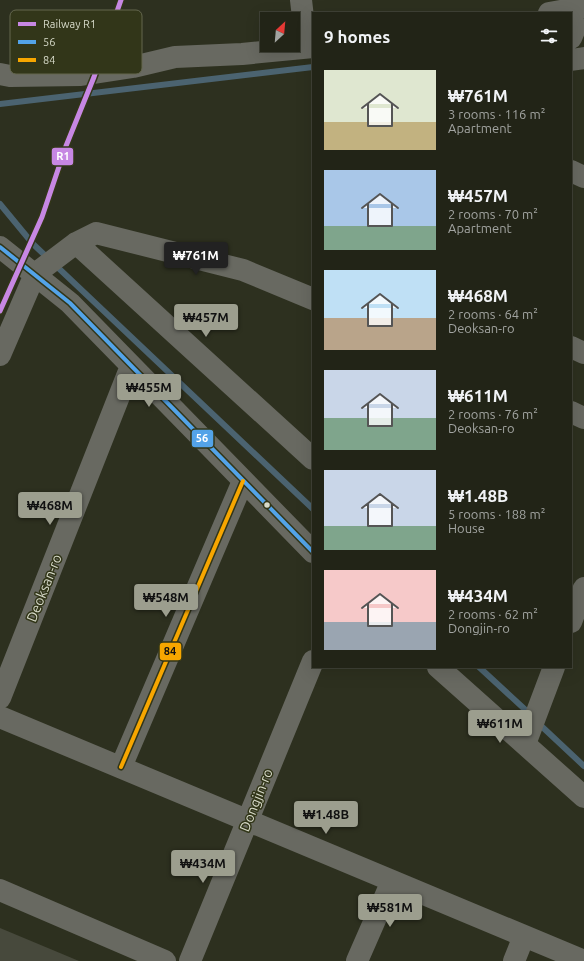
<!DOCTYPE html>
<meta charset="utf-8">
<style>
:root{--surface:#222417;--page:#2e3024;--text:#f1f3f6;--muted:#a2a4a1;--line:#3f4136;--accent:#9c9e8e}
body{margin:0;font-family:Ubuntu,sans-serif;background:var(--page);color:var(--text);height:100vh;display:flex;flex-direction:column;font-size:15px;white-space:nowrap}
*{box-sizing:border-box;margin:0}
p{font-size:13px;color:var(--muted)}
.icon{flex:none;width:22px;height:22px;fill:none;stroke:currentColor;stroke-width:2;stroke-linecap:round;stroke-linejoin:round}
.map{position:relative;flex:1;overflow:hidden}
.drawer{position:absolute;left:312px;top:12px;width:260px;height:656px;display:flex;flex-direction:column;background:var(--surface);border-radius:0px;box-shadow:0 4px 16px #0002,0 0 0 1px var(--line)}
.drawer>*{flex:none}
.needle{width:26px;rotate:26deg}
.controls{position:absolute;left:260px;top:12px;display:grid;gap:8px}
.controls a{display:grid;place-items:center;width:40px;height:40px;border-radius:0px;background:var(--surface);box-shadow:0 4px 16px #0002,0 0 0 1px var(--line);font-size:20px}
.price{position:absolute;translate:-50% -34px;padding:0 9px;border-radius:4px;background:var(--accent);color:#111;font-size:13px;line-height:26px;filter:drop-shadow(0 1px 2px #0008)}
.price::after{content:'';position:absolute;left:50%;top:24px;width:12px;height:9px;margin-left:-6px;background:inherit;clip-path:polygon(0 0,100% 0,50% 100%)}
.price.selected{background:#222;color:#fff}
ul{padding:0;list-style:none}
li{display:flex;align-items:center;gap:12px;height:100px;padding:0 12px}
li span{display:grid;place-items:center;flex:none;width:112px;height:80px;border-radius:0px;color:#555}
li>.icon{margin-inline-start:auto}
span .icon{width:48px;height:48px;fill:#fffc;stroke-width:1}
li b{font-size:17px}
h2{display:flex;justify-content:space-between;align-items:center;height:48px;padding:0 12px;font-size:17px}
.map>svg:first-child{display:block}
</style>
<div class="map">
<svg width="584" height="961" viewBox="0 0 584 961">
<rect width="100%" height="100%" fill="#2d301f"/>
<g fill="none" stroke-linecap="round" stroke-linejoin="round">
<path stroke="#4b6370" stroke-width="6" d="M 0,104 L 313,67
M 0,204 L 33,244 L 313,509
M 479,667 L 531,715
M 537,722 L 584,766"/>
</g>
<path fill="#47493c" d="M 0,928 L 79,961 L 0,961 Z"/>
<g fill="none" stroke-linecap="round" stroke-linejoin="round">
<path stroke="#686961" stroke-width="22" d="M 301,0 L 305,35
M 549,13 L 584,7
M 571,38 L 584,7
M 571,60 L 584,58
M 0,74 L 10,76 L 81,75 L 133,67 L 175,57 L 242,54 L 313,47
M 571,171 L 584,177
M 76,243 L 313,459
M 0,247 L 70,303 L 313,552
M 571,347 L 584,353
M 0,355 L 35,274 L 76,243 L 96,233 L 243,270 L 313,299
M 571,412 L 584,418
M 571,622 L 584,588
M 438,667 L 584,797
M 0,698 L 131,366
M 0,717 L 584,961
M 525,744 L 554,667
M 121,767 L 243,481
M 0,890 L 165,961
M 190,961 L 313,661
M 357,961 L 392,881
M 514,961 L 524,936"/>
<g stroke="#323619" stroke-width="7">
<path id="bus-1" d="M 0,247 L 70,303 L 313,552"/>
</g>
<g stroke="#323619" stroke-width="7">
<path id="bus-2" d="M 121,767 L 243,481"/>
</g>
<use href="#bus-1" stroke="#53a3e8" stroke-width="4"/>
<use href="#bus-2" stroke="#f7a600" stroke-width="4"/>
<g stroke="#323619" stroke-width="8">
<path id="rail-1" d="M 0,311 L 42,217 L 66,146 L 94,77 L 121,0"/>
</g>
<use href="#rail-1" stroke="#c787e3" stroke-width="5"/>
</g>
<circle fill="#d7dac9" stroke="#323619" stroke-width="1.5" cx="267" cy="505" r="3.5"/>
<g text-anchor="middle" stroke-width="3" stroke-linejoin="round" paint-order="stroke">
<g font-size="14" fill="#d7dac9" stroke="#323619">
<text transform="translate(44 588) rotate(-68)" y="5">Deoksan-ro</text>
<text transform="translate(256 800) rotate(-68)" y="5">Dongjin-ro</text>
</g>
</g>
<rect x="10" y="10" width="132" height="64" rx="6" fill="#323619" stroke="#64674e" stroke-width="1"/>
<rect x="18" y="22" width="18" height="4" fill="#c787e3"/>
<rect x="18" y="40" width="18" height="4" fill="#53a3e8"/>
<rect x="18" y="58" width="18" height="4" fill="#f7a600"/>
<g font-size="11" fill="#d7dac9">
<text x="43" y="28">Railway R1</text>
<text x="43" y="46">56</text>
<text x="43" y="64">84</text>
</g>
<g stroke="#323619" stroke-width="1.5">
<rect x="51" y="147" width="23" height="19" rx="4" fill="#c787e3"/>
<rect x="191" y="429" width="23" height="19" rx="4" fill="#53a3e8"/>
<rect x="159" y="642" width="23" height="19" rx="4" fill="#f7a600"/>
</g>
<g font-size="11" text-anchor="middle" font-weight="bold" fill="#fff">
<text x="63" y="160">R1</text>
<text x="202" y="442">56</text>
</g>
<g font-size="11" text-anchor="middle" font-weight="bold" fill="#111">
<text x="170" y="655">84</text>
</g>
</svg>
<div class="controls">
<a><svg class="needle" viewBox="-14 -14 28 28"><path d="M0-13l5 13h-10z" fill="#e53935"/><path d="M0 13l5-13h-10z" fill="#a2a4a1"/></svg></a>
</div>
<b class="price selected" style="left:196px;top:276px">₩761M</b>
<b class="price" style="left:206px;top:338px">₩457M</b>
<b class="price" style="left:149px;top:408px">₩455M</b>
<b class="price" style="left:50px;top:526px">₩468M</b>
<b class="price" style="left:166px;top:618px">₩548M</b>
<b class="price" style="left:500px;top:744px">₩611M</b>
<b class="price" style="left:326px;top:835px">₩1.48B</b>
<b class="price" style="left:203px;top:884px">₩434M</b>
<b class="price" style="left:390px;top:928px">₩581M</b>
<section class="drawer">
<h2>9 homes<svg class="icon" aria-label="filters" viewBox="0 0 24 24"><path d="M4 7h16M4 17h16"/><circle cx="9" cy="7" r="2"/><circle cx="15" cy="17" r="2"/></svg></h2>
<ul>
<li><span style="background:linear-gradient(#dfe7d0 65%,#c2b280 0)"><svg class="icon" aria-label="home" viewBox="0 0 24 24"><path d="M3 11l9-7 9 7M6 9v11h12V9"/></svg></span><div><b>₩761M</b><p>3 rooms · 116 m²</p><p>Apartment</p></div></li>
<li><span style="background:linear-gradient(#a9c7e8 70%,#7fa58c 0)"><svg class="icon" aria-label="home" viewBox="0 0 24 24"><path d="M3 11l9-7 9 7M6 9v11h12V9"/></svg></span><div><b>₩457M</b><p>2 rooms · 70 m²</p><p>Apartment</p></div></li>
<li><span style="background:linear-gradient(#bfe0f5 60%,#b9a48a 0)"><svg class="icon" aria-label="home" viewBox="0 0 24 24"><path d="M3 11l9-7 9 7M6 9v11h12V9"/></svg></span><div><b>₩468M</b><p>2 rooms · 64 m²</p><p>Deoksan-ro</p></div></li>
<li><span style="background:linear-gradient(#c9d6e8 60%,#7fa58c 0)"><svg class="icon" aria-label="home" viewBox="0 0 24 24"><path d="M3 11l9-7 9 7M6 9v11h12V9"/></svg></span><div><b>₩611M</b><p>2 rooms · 76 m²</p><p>Deoksan-ro</p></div></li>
<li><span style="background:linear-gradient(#c9d6e8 70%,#7fa58c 0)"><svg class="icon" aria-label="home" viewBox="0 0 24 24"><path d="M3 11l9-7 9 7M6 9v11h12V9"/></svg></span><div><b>₩1.48B</b><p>5 rooms · 188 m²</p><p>House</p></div></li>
<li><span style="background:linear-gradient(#f6c9c9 65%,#9aa5b1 0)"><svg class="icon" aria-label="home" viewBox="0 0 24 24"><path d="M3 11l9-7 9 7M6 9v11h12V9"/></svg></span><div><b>₩434M</b><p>2 rooms · 62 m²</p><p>Dongjin-ro</p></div></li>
</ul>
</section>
</div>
